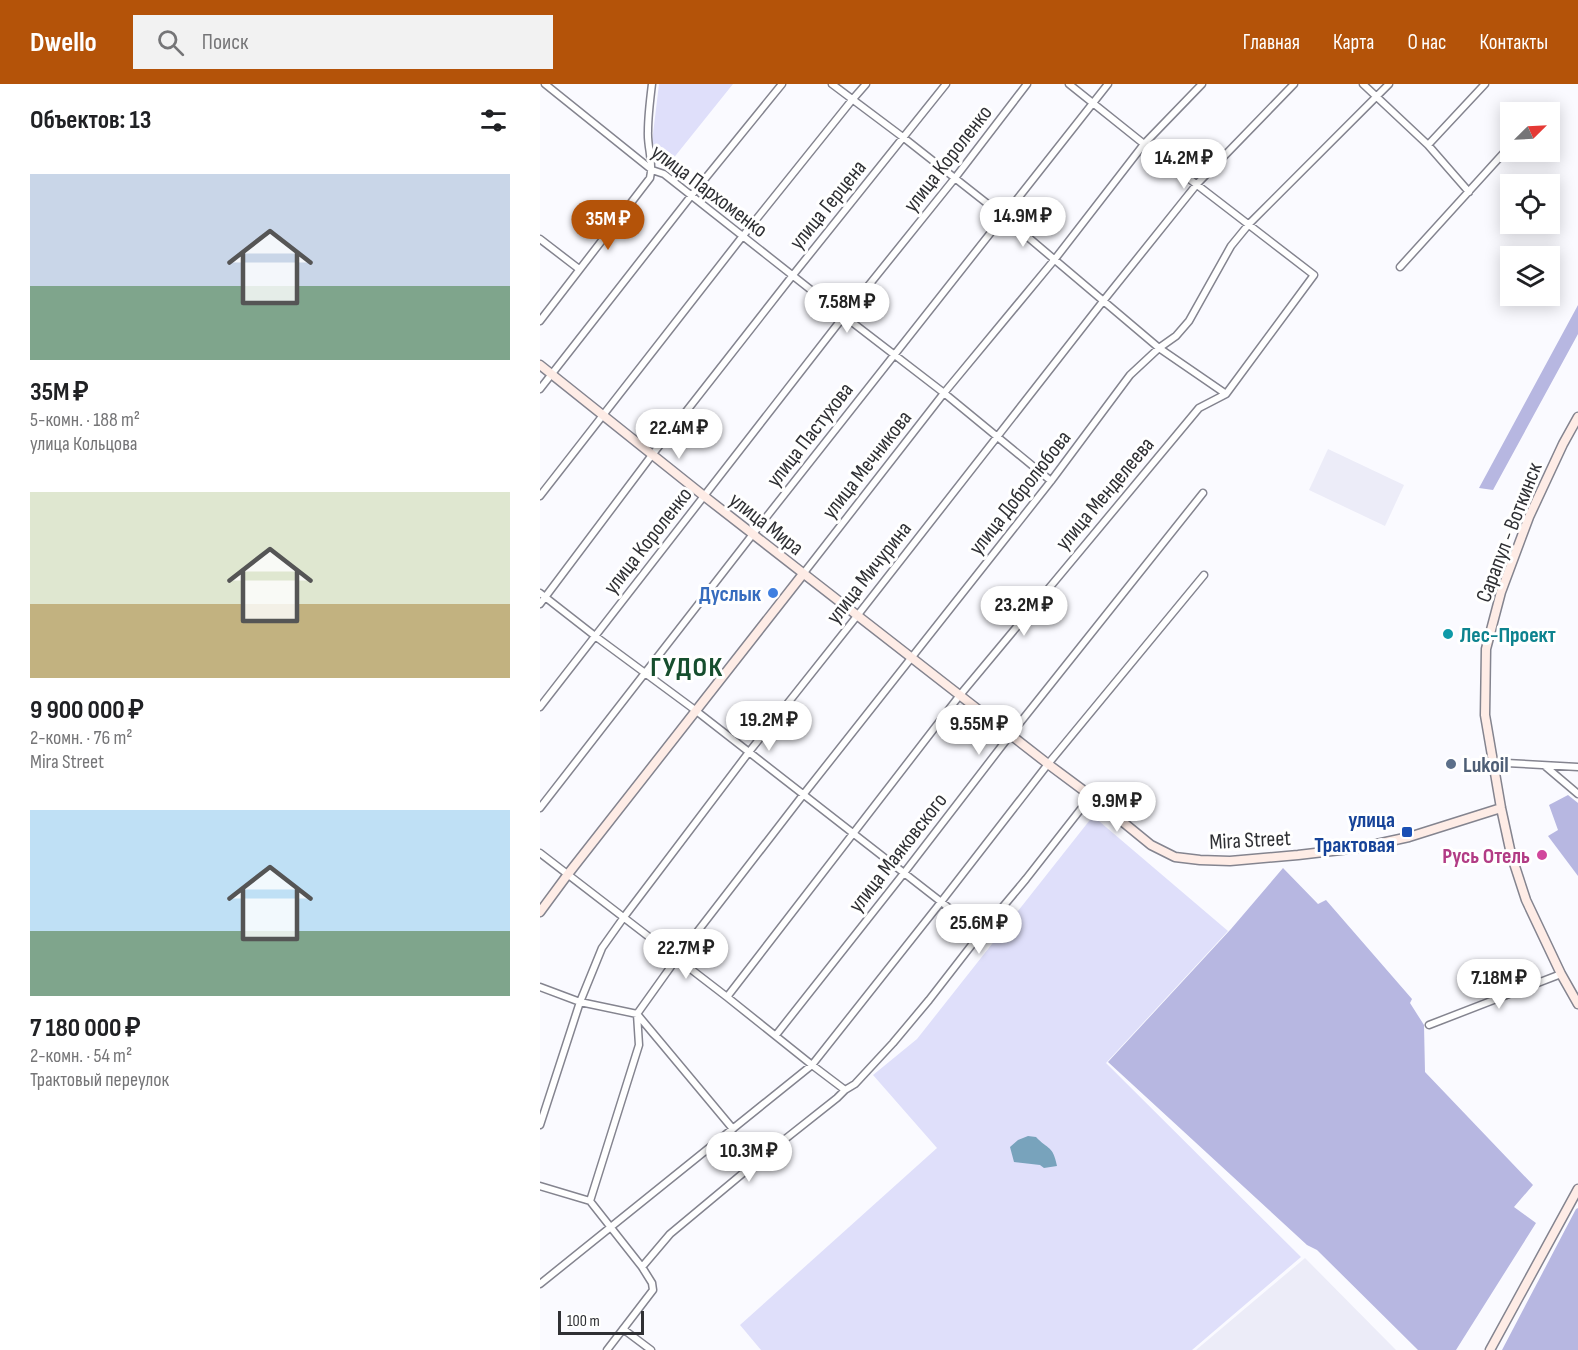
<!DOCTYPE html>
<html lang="ru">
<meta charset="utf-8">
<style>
:root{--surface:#fff;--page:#f2f2f2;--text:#202124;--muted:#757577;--accent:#b45309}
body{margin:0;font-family:"Sofia Sans Condensed",sans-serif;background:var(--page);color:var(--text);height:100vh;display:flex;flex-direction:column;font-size:22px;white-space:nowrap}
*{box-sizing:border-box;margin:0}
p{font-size:20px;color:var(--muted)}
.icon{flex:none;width:33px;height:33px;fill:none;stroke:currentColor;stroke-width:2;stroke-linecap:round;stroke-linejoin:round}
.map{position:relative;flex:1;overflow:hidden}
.details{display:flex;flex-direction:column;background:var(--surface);width:540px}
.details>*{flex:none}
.needle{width:39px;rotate:66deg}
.buttons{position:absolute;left:960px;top:18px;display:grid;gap:12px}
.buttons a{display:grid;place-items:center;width:60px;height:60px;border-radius:0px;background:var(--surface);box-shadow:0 3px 15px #0003;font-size:30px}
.scale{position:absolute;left:18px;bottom:15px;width:86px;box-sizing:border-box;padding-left:6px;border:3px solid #2f3034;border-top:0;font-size:16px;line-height:21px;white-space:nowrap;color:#2f3034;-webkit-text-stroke:4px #fff;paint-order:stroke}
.price{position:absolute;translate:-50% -51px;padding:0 14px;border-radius:21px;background:#fff;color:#222;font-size:20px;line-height:39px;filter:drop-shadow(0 2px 3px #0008)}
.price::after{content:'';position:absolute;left:50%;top:36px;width:18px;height:14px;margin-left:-9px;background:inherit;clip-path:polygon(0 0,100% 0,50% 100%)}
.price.active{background:var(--accent);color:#fff}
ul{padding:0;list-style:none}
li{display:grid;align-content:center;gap:12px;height:318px;padding:0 30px}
li span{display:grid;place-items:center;height:186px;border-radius:0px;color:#555}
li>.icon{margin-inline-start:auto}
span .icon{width:108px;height:108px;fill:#fffc;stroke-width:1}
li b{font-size:26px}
h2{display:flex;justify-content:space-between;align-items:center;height:72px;padding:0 30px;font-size:26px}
header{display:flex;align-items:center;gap:36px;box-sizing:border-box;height:84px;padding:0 30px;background:var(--accent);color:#fff}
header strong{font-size:28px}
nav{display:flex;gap:33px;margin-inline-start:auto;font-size:21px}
.search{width:420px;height:54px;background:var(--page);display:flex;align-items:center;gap:15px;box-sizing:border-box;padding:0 21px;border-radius:0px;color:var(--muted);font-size:22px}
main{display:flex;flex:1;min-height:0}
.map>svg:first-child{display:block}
</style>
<header>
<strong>Dwello</strong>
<div class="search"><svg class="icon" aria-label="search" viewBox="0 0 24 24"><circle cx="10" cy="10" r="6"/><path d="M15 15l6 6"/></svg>Поиск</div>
<nav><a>Главная</a><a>Карта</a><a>О нас</a><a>Контакты</a></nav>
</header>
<main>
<section class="details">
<h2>Объектов: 13<svg class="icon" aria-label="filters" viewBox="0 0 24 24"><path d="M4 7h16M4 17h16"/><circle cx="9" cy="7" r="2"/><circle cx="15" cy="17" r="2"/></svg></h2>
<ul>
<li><span style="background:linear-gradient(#c9d6e8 60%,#7fa58c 0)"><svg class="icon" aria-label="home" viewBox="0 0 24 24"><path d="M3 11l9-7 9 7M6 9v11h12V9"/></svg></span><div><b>35M ₽</b><p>5-комн. · 188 m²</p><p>улица Кольцова</p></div></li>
<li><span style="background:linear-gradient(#dfe7d0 60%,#c2b280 0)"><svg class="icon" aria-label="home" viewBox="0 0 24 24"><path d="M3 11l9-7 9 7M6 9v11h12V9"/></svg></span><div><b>9 900 000 ₽</b><p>2-комн. · 76 m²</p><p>Mira Street</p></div></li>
<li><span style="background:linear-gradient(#bfe0f5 65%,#7fa58c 0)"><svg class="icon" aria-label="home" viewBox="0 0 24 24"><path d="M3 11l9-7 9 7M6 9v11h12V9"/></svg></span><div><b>7 180 000 ₽</b><p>2-комн. · 54 m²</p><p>Трактовый переулок</p></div></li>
</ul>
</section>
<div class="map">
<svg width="1038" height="1266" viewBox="0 0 1038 1266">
<rect width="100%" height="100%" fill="#fafaff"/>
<path fill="#ececf8" d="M 788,365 L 864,401 L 845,442 L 769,406 Z
M 765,1174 L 856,1266 L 656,1266 Z"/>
<path fill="#dfdffa" d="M 119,0 L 193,0 L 128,81 L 112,58 Z
M 553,732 L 688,847 L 566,979 L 761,1173 L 652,1266 L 221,1266 L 200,1241 L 397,1064 L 333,991 L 377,955 Z"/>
<path fill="#b7b7e1" d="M 1038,221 L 1038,250 L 953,406 L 939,404 Z
M 1028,711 L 1038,719 L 1038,792 L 1008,752 L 1018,746 L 1009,721 Z
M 743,784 L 778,820 L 786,816 L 872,915 L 870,919 L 884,941 L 885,988 L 993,1101 L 974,1123 L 996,1139 L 916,1266 L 878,1266 L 777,1166 L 767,1161 L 568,978 L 691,845 Z
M 1038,1124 L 1038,1266 L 962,1266 L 1036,1125 Z"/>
<path fill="#78a3bc" d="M 488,1052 L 496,1053 C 508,1066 513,1061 517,1082 L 504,1084 L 500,1081 L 474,1078 L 470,1063 L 478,1056 Z"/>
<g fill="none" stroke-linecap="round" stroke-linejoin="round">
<g stroke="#84848f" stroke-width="9">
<path id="minor" d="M 5,0 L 112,86 L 124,90 L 304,232 L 404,309 L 511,397
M 292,0 L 364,54 L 463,132 L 619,264 L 686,310
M 823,0 L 888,61 L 929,108
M 888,61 L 945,0
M 0,155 L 39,185
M 860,183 L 970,62
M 0,237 L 110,94 C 114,77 107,64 108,47 C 108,32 110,16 112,0
M 0,305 L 151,112 L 242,0
M 0,412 L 202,153 L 312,16 L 326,0
M 263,490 L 404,309 L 515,175 L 604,60 L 662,0
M 0,509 L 55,552 L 155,626 L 441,849
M 0,520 L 112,371 L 253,191 L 406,0
M 0,623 L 304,232 L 415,94 L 487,0
M 953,680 L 966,679 L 1038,683
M 1005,682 L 1038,710
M 0,724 L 213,450 L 568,0
M 0,769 L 187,913 L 272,981 L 305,1006
M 0,903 L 40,918 L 97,930 L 193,1045
M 187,913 L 420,611 L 659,324 L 686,310 L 774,191 L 604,60 L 529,0
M 889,941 L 1021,890
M 236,951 L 364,789 L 471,650 L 663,409
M 0,1041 L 40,918 L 62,864 L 84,833 L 209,668 L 317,532 L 564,216 L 657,100 L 754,0
M 0,1102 L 50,1117 L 102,1183 L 112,1199 L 113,1206 L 67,1266
M 50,1117 L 99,961 L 97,930 L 137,874 L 263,711 L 511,397 L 590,291 L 619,264 L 636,252 L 649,237 L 691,162 L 709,140 L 849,0
M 102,1183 L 130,1150 L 220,1075 L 297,1014 L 305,1006 L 315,1000 L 353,959 L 389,916 L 441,849 L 486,795 L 551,712
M 0,1200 L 272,981 L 401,818 L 508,680 L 664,491
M 83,1245 L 111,1266"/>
</g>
<g stroke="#84848f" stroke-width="11">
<path id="secondary" d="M 0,281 L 164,412 L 508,680 L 551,712 L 611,761 L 635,773 L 660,776 L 690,777 L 758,771 L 818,764 L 869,753 L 961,724
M 1038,333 L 1023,360 L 989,433 L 961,508 L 946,565 L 945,631 L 961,724 L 971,770 L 986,816 L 1021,890 L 1038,920
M 0,828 L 28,790 L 263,490
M 950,1266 L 1038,1105"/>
</g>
<use href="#minor" stroke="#fff" stroke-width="6"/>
<use href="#secondary" stroke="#feece6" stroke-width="8"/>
</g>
<circle fill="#3f7fe0" stroke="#fff" stroke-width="2" cx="233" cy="509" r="6"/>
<circle fill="#0f9aa8" stroke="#fff" stroke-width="2" cx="908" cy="550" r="6"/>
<circle fill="#5c6f8a" stroke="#fff" stroke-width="2" cx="911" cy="680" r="6"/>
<rect fill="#1a4fb4" stroke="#fff" stroke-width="2" x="861" y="742" width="12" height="12" rx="3"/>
<circle fill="#d1479c" stroke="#fff" stroke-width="2" cx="1002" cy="771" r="6"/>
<g text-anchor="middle" stroke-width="6" stroke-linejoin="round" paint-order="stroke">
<g font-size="22" fill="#2f3034" stroke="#fff">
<text transform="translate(407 74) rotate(-52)" y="8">улица Короленко</text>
<text transform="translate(170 106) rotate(37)" y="8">улица Пархоменко</text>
<text transform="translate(287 120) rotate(-51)" y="8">улица Герцена</text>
<text transform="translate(269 350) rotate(-52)" y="8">улица Пастухова</text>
<text transform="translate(326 380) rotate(-52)" y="8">улица Мечникова</text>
<text transform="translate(479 408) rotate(-52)" y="8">улица Добролюбова</text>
<text transform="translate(564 409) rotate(-50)" y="8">улица Менделеева</text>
<text transform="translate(227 439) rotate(38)" y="8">улица Мира</text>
<text transform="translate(968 448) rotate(-69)" y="8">Сарапул - Воткинск</text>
<text transform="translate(107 456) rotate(-52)" y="8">улица Короленко</text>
<text transform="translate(328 488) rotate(-52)" y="8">улица Мичурина</text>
<text transform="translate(710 755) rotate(-3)" y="8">Mira Street</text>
<text transform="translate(357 768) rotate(-52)" y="8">улица Маяковского</text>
</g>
<g font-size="22" font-weight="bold" fill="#366cbe" stroke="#fff" text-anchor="end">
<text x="221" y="517">Дуслык</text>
</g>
<g font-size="22" font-weight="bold" fill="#0d838f" stroke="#fff" text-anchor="start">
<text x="920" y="558">Лес-Проект</text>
</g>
<g font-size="22" font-weight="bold" fill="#4e5e75" stroke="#fff" text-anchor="start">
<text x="923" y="688">Lukoil</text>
</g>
<g font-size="22" font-weight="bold" fill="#164399" stroke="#fff" text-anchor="end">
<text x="855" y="743">улица<tspan x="855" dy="25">Трактовая</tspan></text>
</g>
<g font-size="22" font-weight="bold" fill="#b23c85" stroke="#fff" text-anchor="end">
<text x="990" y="779">Русь Отель</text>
</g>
<g font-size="28" font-weight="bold" letter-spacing="1.5" fill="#164e2e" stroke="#fff">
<text x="147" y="592">ГУДОК</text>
</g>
</g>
</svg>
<div class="buttons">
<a><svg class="needle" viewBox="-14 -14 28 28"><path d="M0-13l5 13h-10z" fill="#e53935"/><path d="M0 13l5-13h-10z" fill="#757577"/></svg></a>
<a><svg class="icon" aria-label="locate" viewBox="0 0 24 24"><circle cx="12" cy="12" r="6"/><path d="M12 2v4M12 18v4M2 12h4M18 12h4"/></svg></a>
<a><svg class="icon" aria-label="layers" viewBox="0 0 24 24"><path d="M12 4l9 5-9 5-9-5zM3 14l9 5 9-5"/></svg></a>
</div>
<div class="scale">100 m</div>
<b class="price" style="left:644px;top:106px">14.2M ₽</b>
<b class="price" style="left:483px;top:164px">14.9M ₽</b>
<b class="price active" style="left:68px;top:167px">35M ₽</b>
<b class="price" style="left:307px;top:250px">7.58M ₽</b>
<b class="price" style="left:139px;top:376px">22.4M ₽</b>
<b class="price" style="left:484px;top:553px">23.2M ₽</b>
<b class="price" style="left:229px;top:668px">19.2M ₽</b>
<b class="price" style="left:439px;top:672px">9.55M ₽</b>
<b class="price" style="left:577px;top:749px">9.9M ₽</b>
<b class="price" style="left:439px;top:871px">25.6M ₽</b>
<b class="price" style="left:146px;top:896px">22.7M ₽</b>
<b class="price" style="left:959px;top:926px">7.18M ₽</b>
<b class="price" style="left:209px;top:1099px">10.3M ₽</b>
</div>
</main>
